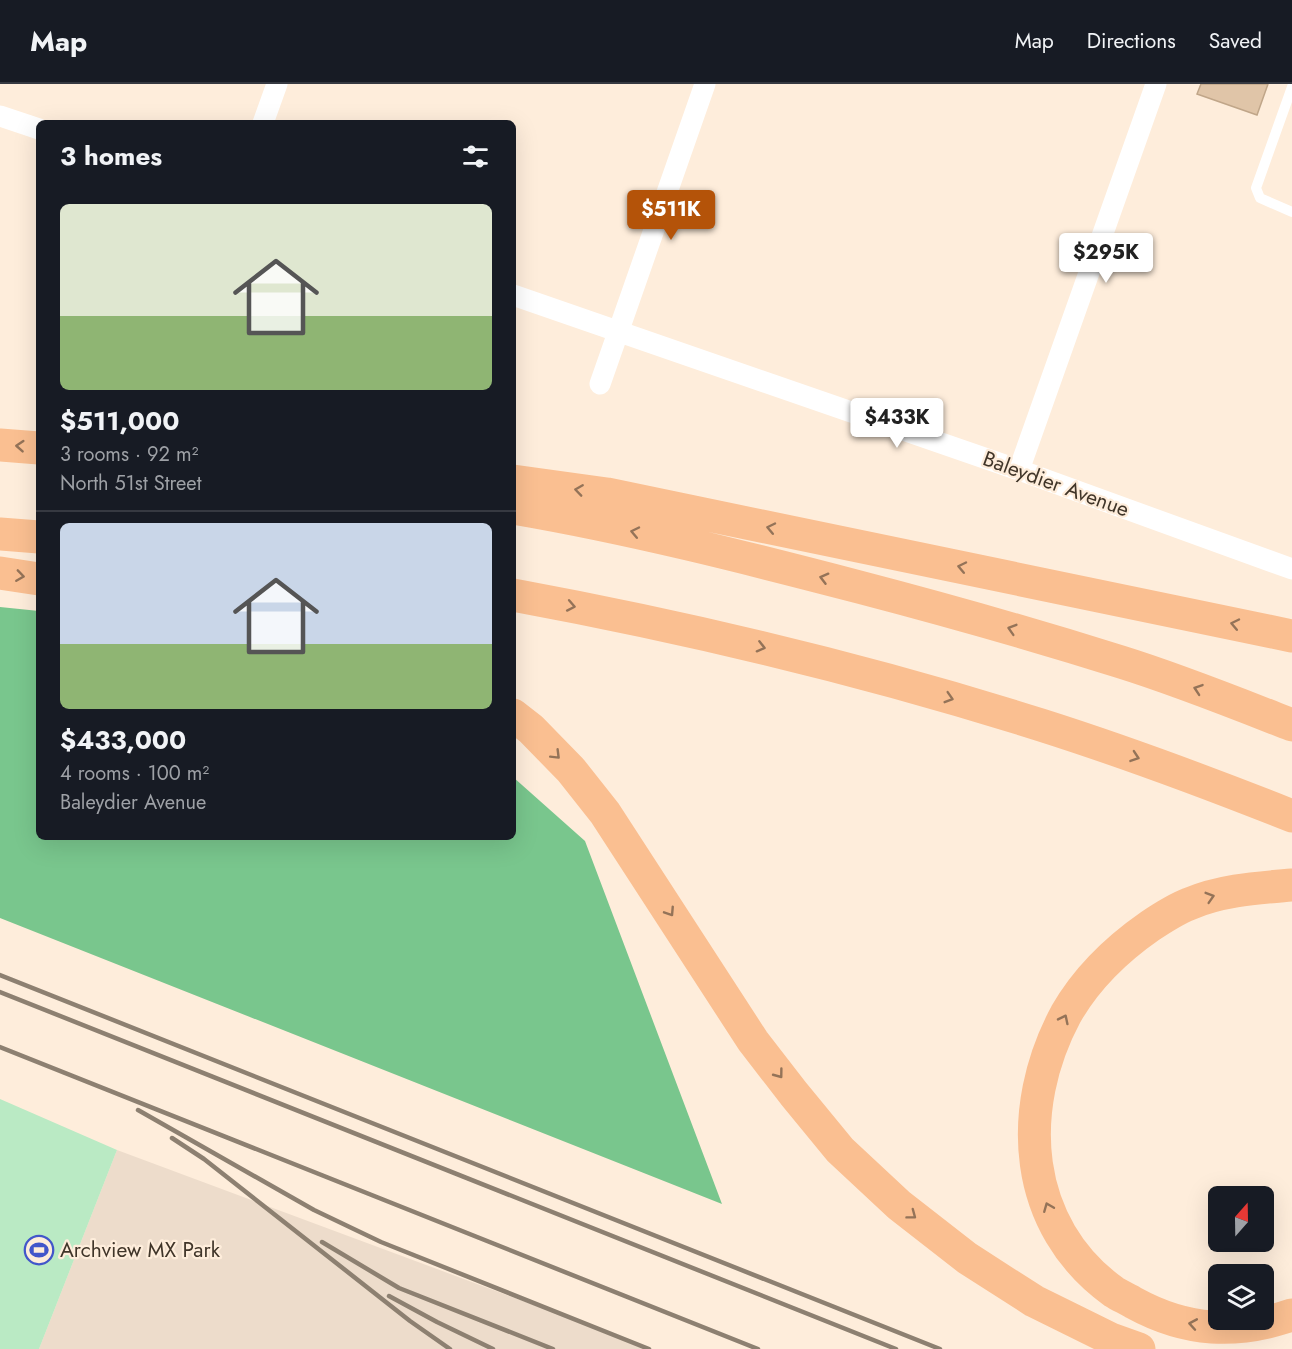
<!DOCTYPE html>
<meta charset="utf-8">
<style>
:root{--surface:#171b24;--page:#20242c;--text:#f1f3f6;--muted:#9ea1a6;--line:#363941;--accent:#b45309}
body{margin:0;font-family:Jost,sans-serif;background:var(--page);color:var(--text);height:100vh;display:flex;flex-direction:column;font-size:22px;white-space:nowrap}
*{box-sizing:border-box;margin:0}
p{font-size:20px;color:var(--muted)}
.icon{flex:none;width:33px;height:33px;fill:none;stroke:currentColor;stroke-width:2;stroke-linecap:round;stroke-linejoin:round}
.map{position:relative;flex:1;overflow:hidden}
.drawer{position:absolute;left:36px;top:36px;width:480px;height:720px;display:flex;flex-direction:column;background:var(--surface);border-radius:9px;box-shadow:0 6px 24px #0002}
.drawer>*{flex:none}
.needle{width:39px;rotate:20deg}
.fabs{position:absolute;left:1208px;top:1102px;display:grid;gap:12px}
.fabs a{display:grid;place-items:center;width:66px;height:66px;border-radius:9px;background:var(--surface);box-shadow:0 6px 24px #0002;font-size:30px}
.price{position:absolute;translate:-50% -51px;padding:0 14px;border-radius:6px;background:#fff;color:#222;font-size:20px;line-height:39px;filter:drop-shadow(0 2px 3px #0008)}
.price::after{content:'';position:absolute;left:50%;top:36px;width:18px;height:14px;margin-left:-9px;background:inherit;clip-path:polygon(0 0,100% 0,50% 100%)}
.price.current{background:var(--accent);color:#fff}
ul{padding:0;list-style:none}
li{display:grid;align-content:center;gap:12px;height:318px;padding:0 24px}
li+li{border-top:2px solid var(--line)}
li span{display:grid;place-items:center;height:186px;border-radius:9px;color:#555}
li>.icon{margin-inline-start:auto}
span .icon{width:108px;height:108px;fill:#fffc;stroke-width:1}
li b{font-size:26px}
h2{display:flex;justify-content:space-between;align-items:center;height:72px;padding:0 24px;font-size:26px}
header{display:flex;align-items:center;gap:36px;box-sizing:border-box;height:84px;padding:0 30px;background:var(--surface);border-bottom:2px solid var(--line)}
header strong{font-size:28px}
nav{display:flex;gap:33px;margin-inline-start:auto;font-size:21px}
.map>svg:first-child{display:block}
</style>
<header>
<strong>Map</strong>
<nav><a>Map</a><a>Directions</a><a>Saved</a></nav>
</header>
<div class="map">
<svg width="1292" height="1265" viewBox="0 0 1292 1265">
<rect width="100%" height="100%" fill="#feeddb"/>
<path fill="#eddccb" d="M 117,1066 L 652,1265 L 39,1265 Z"/>
<path fill="#baeac4" d="M 0,1015 L 117,1066 L 39,1265 L 0,1265 Z"/>
<path fill="#79c68d" d="M 0,523 L 39,527 L 39,753 L 513,753 L 513,693 L 585,757 L 722,1120 L 0,834 Z"/>
<path fill="#e0c5a8" stroke="#c0a689" stroke-width="1.5" d="M 1201,0 L 1268,0 L 1257,31 L 1197,10 Z"/>
<g fill="none" stroke-linecap="round" stroke-linejoin="round">
<path stroke="#fff" stroke-width="10" d="M 1292,3 L 1256,104 L 1260,114 L 1292,128"/>
<path stroke="#fff" stroke-width="21" d="M 0,32 L 39,45
M 263,39 L 277,0
M 513,211 L 1019,386 L 1292,485
M 600,300 L 705,0
M 1019,386 L 1156,0"/>
<path stroke="#fabf91" stroke-width="33" d="M 0,361 L 39,364
M 513,397 L 607,410 L 1292,552
M 513,424 C 630,444 744,473 859,503 C 947,526 1035,551 1121,578 C 1179,596 1236,619 1292,641
M 0,450 L 39,453
M 0,489 L 39,495
M 513,511 C 691,544 868,586 1041,641 C 1126,668 1209,699 1292,732
M 513,631 L 531,645 L 571,686 L 605,729 L 753,957 L 794,1010 L 840,1066 L 899,1121 L 967,1174 L 1034,1217 L 1111,1255 L 1139,1265
M 1292,801 C 1258,804 1222,806 1189,820 C 1176,825 1162,834 1150,842 C 1117,865 1086,895 1066,930 C 1015,1025 1022,1142 1114,1208 C 1120,1212 1128,1215 1134,1219 C 1187,1248 1236,1250 1292,1231"/>
<path stroke="#8d8071" stroke-width="4.5" d="M 0,891 L 940,1265
M 0,908 L 896,1265
M 0,963 L 758,1265
M 138,1026 L 314,1126 L 381,1158 L 649,1265
M 172,1054 L 204,1075 L 410,1237 L 450,1265
M 322,1158 L 399,1204 L 553,1265
M 389,1212 L 437,1238 L 493,1265"/>
</g>
<defs><path id="oneway-chevron" d="M-2-3.5L2.5 0L-2 3.5" fill="none" stroke-width="1.6" stroke-linecap="round" stroke-linejoin="round" transform="scale(1.5)"/></defs>
<g stroke="#947358">
<use href="#oneway-chevron" transform="translate(20 362) rotate(-176)"/>
<use href="#oneway-chevron" transform="translate(579 406) rotate(-172)"/>
<use href="#oneway-chevron" transform="translate(771 444) rotate(-168)"/>
<use href="#oneway-chevron" transform="translate(635 448) rotate(-168)"/>
<use href="#oneway-chevron" transform="translate(962 483) rotate(-168)"/>
<use href="#oneway-chevron" transform="translate(20 492) rotate(8)"/>
<use href="#oneway-chevron" transform="translate(824 494) rotate(-165)"/>
<use href="#oneway-chevron" transform="translate(571 522) rotate(11)"/>
<use href="#oneway-chevron" transform="translate(1235 540) rotate(-168)"/>
<use href="#oneway-chevron" transform="translate(1012 545) rotate(-163)"/>
<use href="#oneway-chevron" transform="translate(761 563) rotate(14)"/>
<use href="#oneway-chevron" transform="translate(1198 605) rotate(-161)"/>
<use href="#oneway-chevron" transform="translate(949 614) rotate(17)"/>
<use href="#oneway-chevron" transform="translate(556 671) rotate(45)"/>
<use href="#oneway-chevron" transform="translate(1135 673) rotate(19)"/>
<use href="#oneway-chevron" transform="translate(1210 813) rotate(-17)"/>
<use href="#oneway-chevron" transform="translate(670 828) rotate(57)"/>
<use href="#oneway-chevron" transform="translate(1064 935) rotate(-64)"/>
<use href="#oneway-chevron" transform="translate(779 990) rotate(53)"/>
<use href="#oneway-chevron" transform="translate(1048 1123) rotate(-112)"/>
<use href="#oneway-chevron" transform="translate(912 1131) rotate(37)"/>
<use href="#oneway-chevron" transform="translate(1193 1240) rotate(-170)"/>
</g>
<defs>
<g id="stadium-ring" transform="scale(1.5)"><circle r="9.5" fill="#feeddb" stroke="#4256ca" stroke-width="1.5"/><path d="M0-5a6.5 5 0 1 0 0 10a6.5 5 0 1 0 0-10ZM-3.5-1.8h7v3.6h-7Z" fill="#4256ca"/></g>
</defs>
<g fill-rule="evenodd">
<use href="#stadium-ring" x="39" y="1166"/>
</g>
<g text-anchor="middle" stroke-width="4.5" stroke-linejoin="round" paint-order="stroke">
<g font-size="21" fill="#403529" stroke="#feeddb">
<text transform="translate(1056 400) rotate(20)" y="7">Baleydier Avenue</text>
</g>
<g font-size="21" fill="#403529" stroke="#feeddb" text-anchor="start">
<text x="60" y="1173">Archview MX Park</text>
</g>
</g>
</svg>
<div class="fabs">
<a><svg class="needle" viewBox="-14 -14 28 28"><path d="M0-13l5 13h-10z" fill="#e53935"/><path d="M0 13l5-13h-10z" fill="#9ea1a6"/></svg></a>
<a><svg class="icon" aria-label="layers" viewBox="0 0 24 24"><path d="M12 4l9 5-9 5-9-5zM3 14l9 5 9-5"/></svg></a>
</div>
<b class="price current" style="left:671px;top:157px">$511K</b>
<b class="price" style="left:1106px;top:200px">$295K</b>
<b class="price" style="left:897px;top:365px">$433K</b>
<section class="drawer">
<h2>3 homes<svg class="icon" aria-label="filters" viewBox="0 0 24 24"><path d="M4 7h16M4 17h16"/><circle cx="9" cy="7" r="2"/><circle cx="15" cy="17" r="2"/></svg></h2>
<ul>
<li><span style="background:linear-gradient(#dfe7d0 60%,#8fb573 0)"><svg class="icon" aria-label="home" viewBox="0 0 24 24"><path d="M3 11l9-7 9 7M6 9v11h12V9"/></svg></span><div><b>$511,000</b><p>3 rooms · 92 m²</p><p>North 51st Street</p></div></li>
<li><span style="background:linear-gradient(#c9d6e8 65%,#8fb573 0)"><svg class="icon" aria-label="home" viewBox="0 0 24 24"><path d="M3 11l9-7 9 7M6 9v11h12V9"/></svg></span><div><b>$433,000</b><p>4 rooms · 100 m²</p><p>Baleydier Avenue</p></div></li>
</ul>
</section>
</div>
